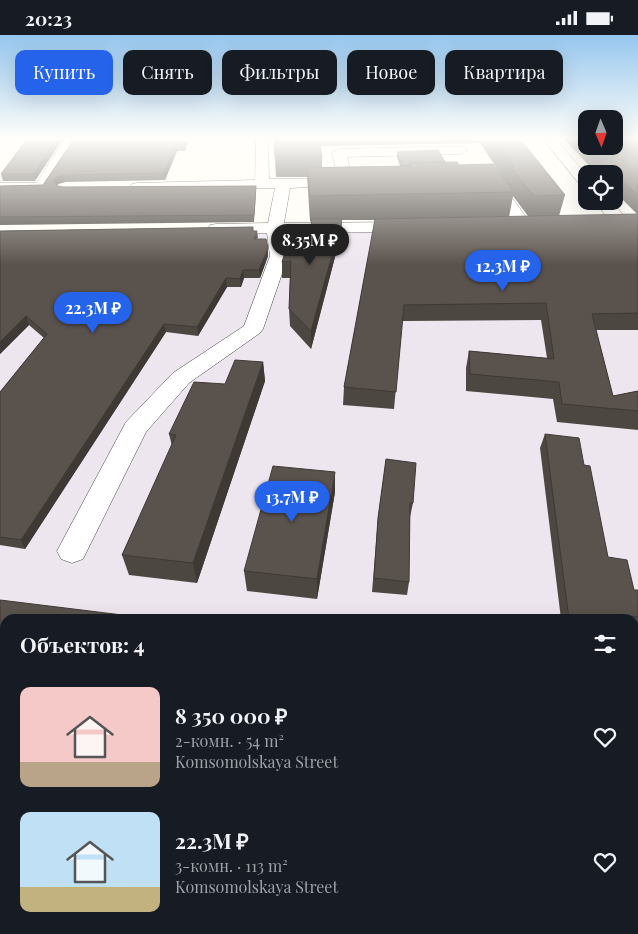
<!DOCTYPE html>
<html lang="ru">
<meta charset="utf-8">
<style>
:root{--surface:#171b24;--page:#20242c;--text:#f1f3f6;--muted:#9ea1a6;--accent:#2563eb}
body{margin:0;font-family:"Playfair Display",serif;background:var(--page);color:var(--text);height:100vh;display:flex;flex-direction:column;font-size:19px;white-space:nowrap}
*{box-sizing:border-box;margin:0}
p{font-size:16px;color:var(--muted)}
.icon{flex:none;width:28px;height:28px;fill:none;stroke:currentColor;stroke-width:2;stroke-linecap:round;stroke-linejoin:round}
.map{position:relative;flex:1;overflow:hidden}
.panel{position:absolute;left:0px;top:579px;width:639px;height:321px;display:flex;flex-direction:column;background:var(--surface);border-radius:15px 15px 0 0;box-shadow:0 5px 20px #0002}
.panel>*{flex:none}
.top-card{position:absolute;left:15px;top:15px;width:609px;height:45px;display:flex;gap:10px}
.needle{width:32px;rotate:178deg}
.fabs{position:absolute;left:578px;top:75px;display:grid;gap:10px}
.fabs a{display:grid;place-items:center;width:45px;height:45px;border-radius:10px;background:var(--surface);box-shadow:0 5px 20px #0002;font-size:25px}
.price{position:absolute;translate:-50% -42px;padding:0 11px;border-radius:18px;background:var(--accent);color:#fff;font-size:16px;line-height:32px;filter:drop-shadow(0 1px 2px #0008)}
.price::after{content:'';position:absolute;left:50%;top:30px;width:15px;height:11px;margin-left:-8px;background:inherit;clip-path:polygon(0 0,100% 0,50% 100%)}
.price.on{background:#222;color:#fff}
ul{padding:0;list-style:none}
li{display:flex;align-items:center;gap:15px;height:125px;padding:0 20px}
li span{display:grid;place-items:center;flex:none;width:140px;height:100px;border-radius:10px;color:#555}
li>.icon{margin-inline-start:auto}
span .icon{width:60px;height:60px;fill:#fffc;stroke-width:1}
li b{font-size:21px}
h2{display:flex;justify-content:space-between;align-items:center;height:60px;padding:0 20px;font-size:21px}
.pill{padding:0 18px;border-radius:10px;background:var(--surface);box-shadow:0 5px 20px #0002;font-size:18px;line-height:45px}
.pill.on{background:var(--accent);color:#fff}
.status{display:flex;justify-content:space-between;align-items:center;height:35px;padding:0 25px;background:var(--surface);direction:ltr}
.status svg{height:14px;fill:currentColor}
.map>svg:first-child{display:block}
</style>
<div class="status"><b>20:23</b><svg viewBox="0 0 49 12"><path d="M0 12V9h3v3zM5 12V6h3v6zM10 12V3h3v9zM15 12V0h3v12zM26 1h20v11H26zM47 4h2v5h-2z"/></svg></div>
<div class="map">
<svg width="638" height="899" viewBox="0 0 638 899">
<rect width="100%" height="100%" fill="#fffdf5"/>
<path fill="#eee6ef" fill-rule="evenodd" d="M 638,192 L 638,899 L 0,899 L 0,204 L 287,198 L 292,209 L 266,209 L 249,247 L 269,214 L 299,212 L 313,196 ZM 5,584 L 634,584 L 634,895 L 5,895 Z"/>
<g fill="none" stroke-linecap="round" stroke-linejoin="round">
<g stroke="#444" stroke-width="1">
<path id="minor" d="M 65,104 L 78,104 L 45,155 L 0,156 L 0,148 L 36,148 Z
M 256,104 L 268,105 L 269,144 L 338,143 L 332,118 L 339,114 L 461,111 L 468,115 L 461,119 L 347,122 L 353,147 L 351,150 L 290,153 L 284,188 L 411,187 L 417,188 L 419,192 L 417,196 L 411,197 L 284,198 L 288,221 L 263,294 L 260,298 L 189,348 L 146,397 L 83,524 L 72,528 L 61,524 L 57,516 L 126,387 L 173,338 L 244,291 L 270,221 L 267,198 L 216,199 L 210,198 L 208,194 L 210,190 L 216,189 L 268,188 L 275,153 L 137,156 L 132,155 L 130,152 L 132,149 L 137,148 L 255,145 Z
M 543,104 L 556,104 L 586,139 L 586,152 L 581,151 Z
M 491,140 L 496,141 L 529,186 L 531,189 L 529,192 L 517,192 L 482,144 L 484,141 Z
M 595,166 L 612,166 L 628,186 L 626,189 C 612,193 603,177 595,166 Z"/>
</g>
<use href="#minor" fill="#fff" fill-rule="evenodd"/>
</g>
<path fill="#4d4742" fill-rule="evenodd" d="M 27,104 L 35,146 L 3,146 L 1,139 Z
M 74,104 L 189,104 L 185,116 L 177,116 L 165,145 L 65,147 L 58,149 L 58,151 L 63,152 L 256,151 L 256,158 L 254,187 L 0,190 L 0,151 L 43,150 Z
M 274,104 L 520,104 L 565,160 L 559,181 L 637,179 L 614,156 L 614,139 L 597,139 L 564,104 L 586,104 L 586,111 L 614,111 L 638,104 L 638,295 L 596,295 L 613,361 L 638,356 L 638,395 L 557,387 L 553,364 L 466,356 L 466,333 L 469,316 L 547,323 L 541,285 L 402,286 L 394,374 L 343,370 L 344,352 L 375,185 L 342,185 L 341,199 L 311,314 L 290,291 L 289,274 L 290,243 L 282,243 L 282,227 L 288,209 L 288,196 L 311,195 L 311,186 L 310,186 L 308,156 L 307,142 L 276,142 ZM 480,108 L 508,150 L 459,130 L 397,117 L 397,122 L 400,131 L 322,132 L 322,122 L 320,111 ZM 513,161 L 528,181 L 509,182 Z
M 253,192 L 253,196 L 257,204 L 268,213 L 268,221 L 260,243 L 244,243 L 241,252 L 227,252 L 198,301 L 166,297 L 25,514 L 0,510 L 0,357 L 44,303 L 29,290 L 0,319 L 0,196 Z
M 263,327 L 265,346 L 197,548 L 129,540 L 122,520 L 172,411 L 169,399 Z
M 545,399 L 584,430 L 608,522 L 634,555 L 638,555 L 638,596 L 634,596 L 638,615 L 638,688 L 634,687 L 634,584 L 561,584 L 540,413 Z
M 386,424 L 413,468 L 410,482 L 409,547 L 407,560 L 372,557 L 378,483 Z
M 335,457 L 317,564 L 247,556 L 244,536 Z
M 0,565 L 5,584 L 5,607 L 0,606 Z
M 0,671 L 5,672 L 5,768 L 0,767 Z"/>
<path fill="#3f3936" d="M 56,104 L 63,104 L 35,146 L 33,139 Z
M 186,104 L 189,104 L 185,116 L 184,109 Z
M 176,109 L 177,116 L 165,145 L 164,138 Z
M 63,140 L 65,147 L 58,149 L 56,154 L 54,147 L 56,142 Z
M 342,184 L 341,199 L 311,314 L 311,296 Z
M 257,196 L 258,203 L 254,204 Z
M 268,213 L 268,221 L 260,243 L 259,235 Z
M 243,235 L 244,243 L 241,252 L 240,244 Z
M 226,243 L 227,252 L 198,301 L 197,292 Z
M 26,281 L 29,290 L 0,319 L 0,307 Z
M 164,289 L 166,297 L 25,514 L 21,505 Z
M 263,327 L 265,346 L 197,548 L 193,528 Z
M 335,437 L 335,457 L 317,564 L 317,544 Z
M 110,895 L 115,895 L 114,899 L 109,899 Z"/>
<path fill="#5a524d" stroke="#3f3936" d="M 27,104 L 56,104 L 33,139 L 1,139 Z
M 74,104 L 186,104 L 184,109 L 176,109 L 164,138 L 63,140 L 56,142 L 54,147 L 58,151 L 63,152 L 256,151 L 254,180 L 0,182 L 0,151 L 43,150 Z
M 274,104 L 319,104 L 322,122 L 275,122 Z
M 494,104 L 520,104 L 565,160 L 534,161 L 511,133 L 514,132 Z
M 580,104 L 586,104 L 586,111 Z
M 614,104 L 638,104 L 638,161 L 587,111 L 614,111 Z
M 438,115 L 445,127 L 410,128 L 410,131 L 403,131 L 397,117 Z
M 457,127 L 459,130 L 493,129 L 514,157 L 310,161 L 307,133 L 412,131 L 410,128 Z
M 638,179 L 638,204 L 637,204 L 638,205 L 638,278 L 592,279 L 613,361 L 638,356 L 638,376 L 562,369 L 559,347 L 470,339 L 469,316 L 554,324 L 546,268 L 404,270 L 396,357 L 344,352 L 375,184 Z
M 311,184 L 342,184 L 311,296 L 289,274 L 291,226 L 282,227 L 289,206 L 288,196 L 312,195 Z
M 253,192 L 253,196 L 257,196 L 254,204 L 266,204 L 268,213 L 259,235 L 243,235 L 240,244 L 226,243 L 197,292 L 164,289 L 21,505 L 0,502 L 0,357 L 47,299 L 26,281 L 0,307 L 0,196 Z
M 235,325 L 263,327 L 193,528 L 122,520 L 176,400 L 169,399 L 194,347 L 225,349 Z
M 545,399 L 579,403 L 584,430 L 590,431 L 608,522 L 627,525 L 634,555 L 638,555 L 638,582 L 631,581 L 631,584 L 569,584 Z
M 386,424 L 416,428 L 413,468 L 410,468 L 409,547 L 374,543 L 378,483 Z
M 273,431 L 335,437 L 317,544 L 244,536 Z
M 0,565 L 155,584 L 5,584 L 5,599 L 0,598 Z
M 634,596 L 638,615 L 638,674 L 634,674 Z
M 0,671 L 5,672 L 5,763 L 0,763 Z
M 0,835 L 5,836 L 5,895 L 110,895 L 109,899 L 0,899 Z
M 164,895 L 271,895 L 270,899 L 163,899 Z
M 321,895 L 370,895 L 370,899 L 321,899 Z"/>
<linearGradient id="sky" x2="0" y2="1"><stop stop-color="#95c6ee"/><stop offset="0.45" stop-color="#fffefa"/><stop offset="1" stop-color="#fffefa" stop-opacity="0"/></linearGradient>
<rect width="638" height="230" fill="url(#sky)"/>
</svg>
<div class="fabs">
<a><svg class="needle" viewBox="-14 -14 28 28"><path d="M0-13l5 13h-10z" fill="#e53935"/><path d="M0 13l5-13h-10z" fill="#9ea1a6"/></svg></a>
<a><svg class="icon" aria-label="locate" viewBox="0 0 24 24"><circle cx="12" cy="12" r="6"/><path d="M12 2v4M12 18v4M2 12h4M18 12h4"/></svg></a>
</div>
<b class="price on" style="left:310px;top:231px">8.35M ₽</b>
<b class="price" style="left:503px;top:257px">12.3M ₽</b>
<b class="price" style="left:93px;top:299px">22.3M ₽</b>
<b class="price" style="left:292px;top:488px">13.7M ₽</b>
<div class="top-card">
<a class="pill on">Купить</a>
<a class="pill">Снять</a>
<a class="pill">Фильтры</a>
<a class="pill">Новое</a>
<a class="pill">Квартира</a>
</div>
<section class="panel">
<h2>Объектов: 4<svg class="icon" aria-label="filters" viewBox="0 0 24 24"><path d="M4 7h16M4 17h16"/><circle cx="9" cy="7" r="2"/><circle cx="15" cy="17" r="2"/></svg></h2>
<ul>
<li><span style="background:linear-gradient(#f6c9c9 75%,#b9a48a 0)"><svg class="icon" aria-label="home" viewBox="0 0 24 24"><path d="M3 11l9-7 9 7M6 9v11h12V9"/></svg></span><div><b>8 350 000 ₽</b><p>2-комн. · 54 m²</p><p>Komsomolskaya Street</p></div><svg class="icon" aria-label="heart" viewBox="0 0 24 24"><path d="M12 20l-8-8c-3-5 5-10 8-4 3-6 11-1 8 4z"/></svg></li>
<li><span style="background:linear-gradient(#bfe0f5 75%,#c2b280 0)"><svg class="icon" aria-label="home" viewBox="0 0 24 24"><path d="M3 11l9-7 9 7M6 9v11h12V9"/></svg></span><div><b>22.3M ₽</b><p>3-комн. · 113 m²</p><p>Komsomolskaya Street</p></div><svg class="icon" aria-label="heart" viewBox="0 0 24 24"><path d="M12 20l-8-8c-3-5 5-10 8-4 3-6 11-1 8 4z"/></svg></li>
</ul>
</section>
</div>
